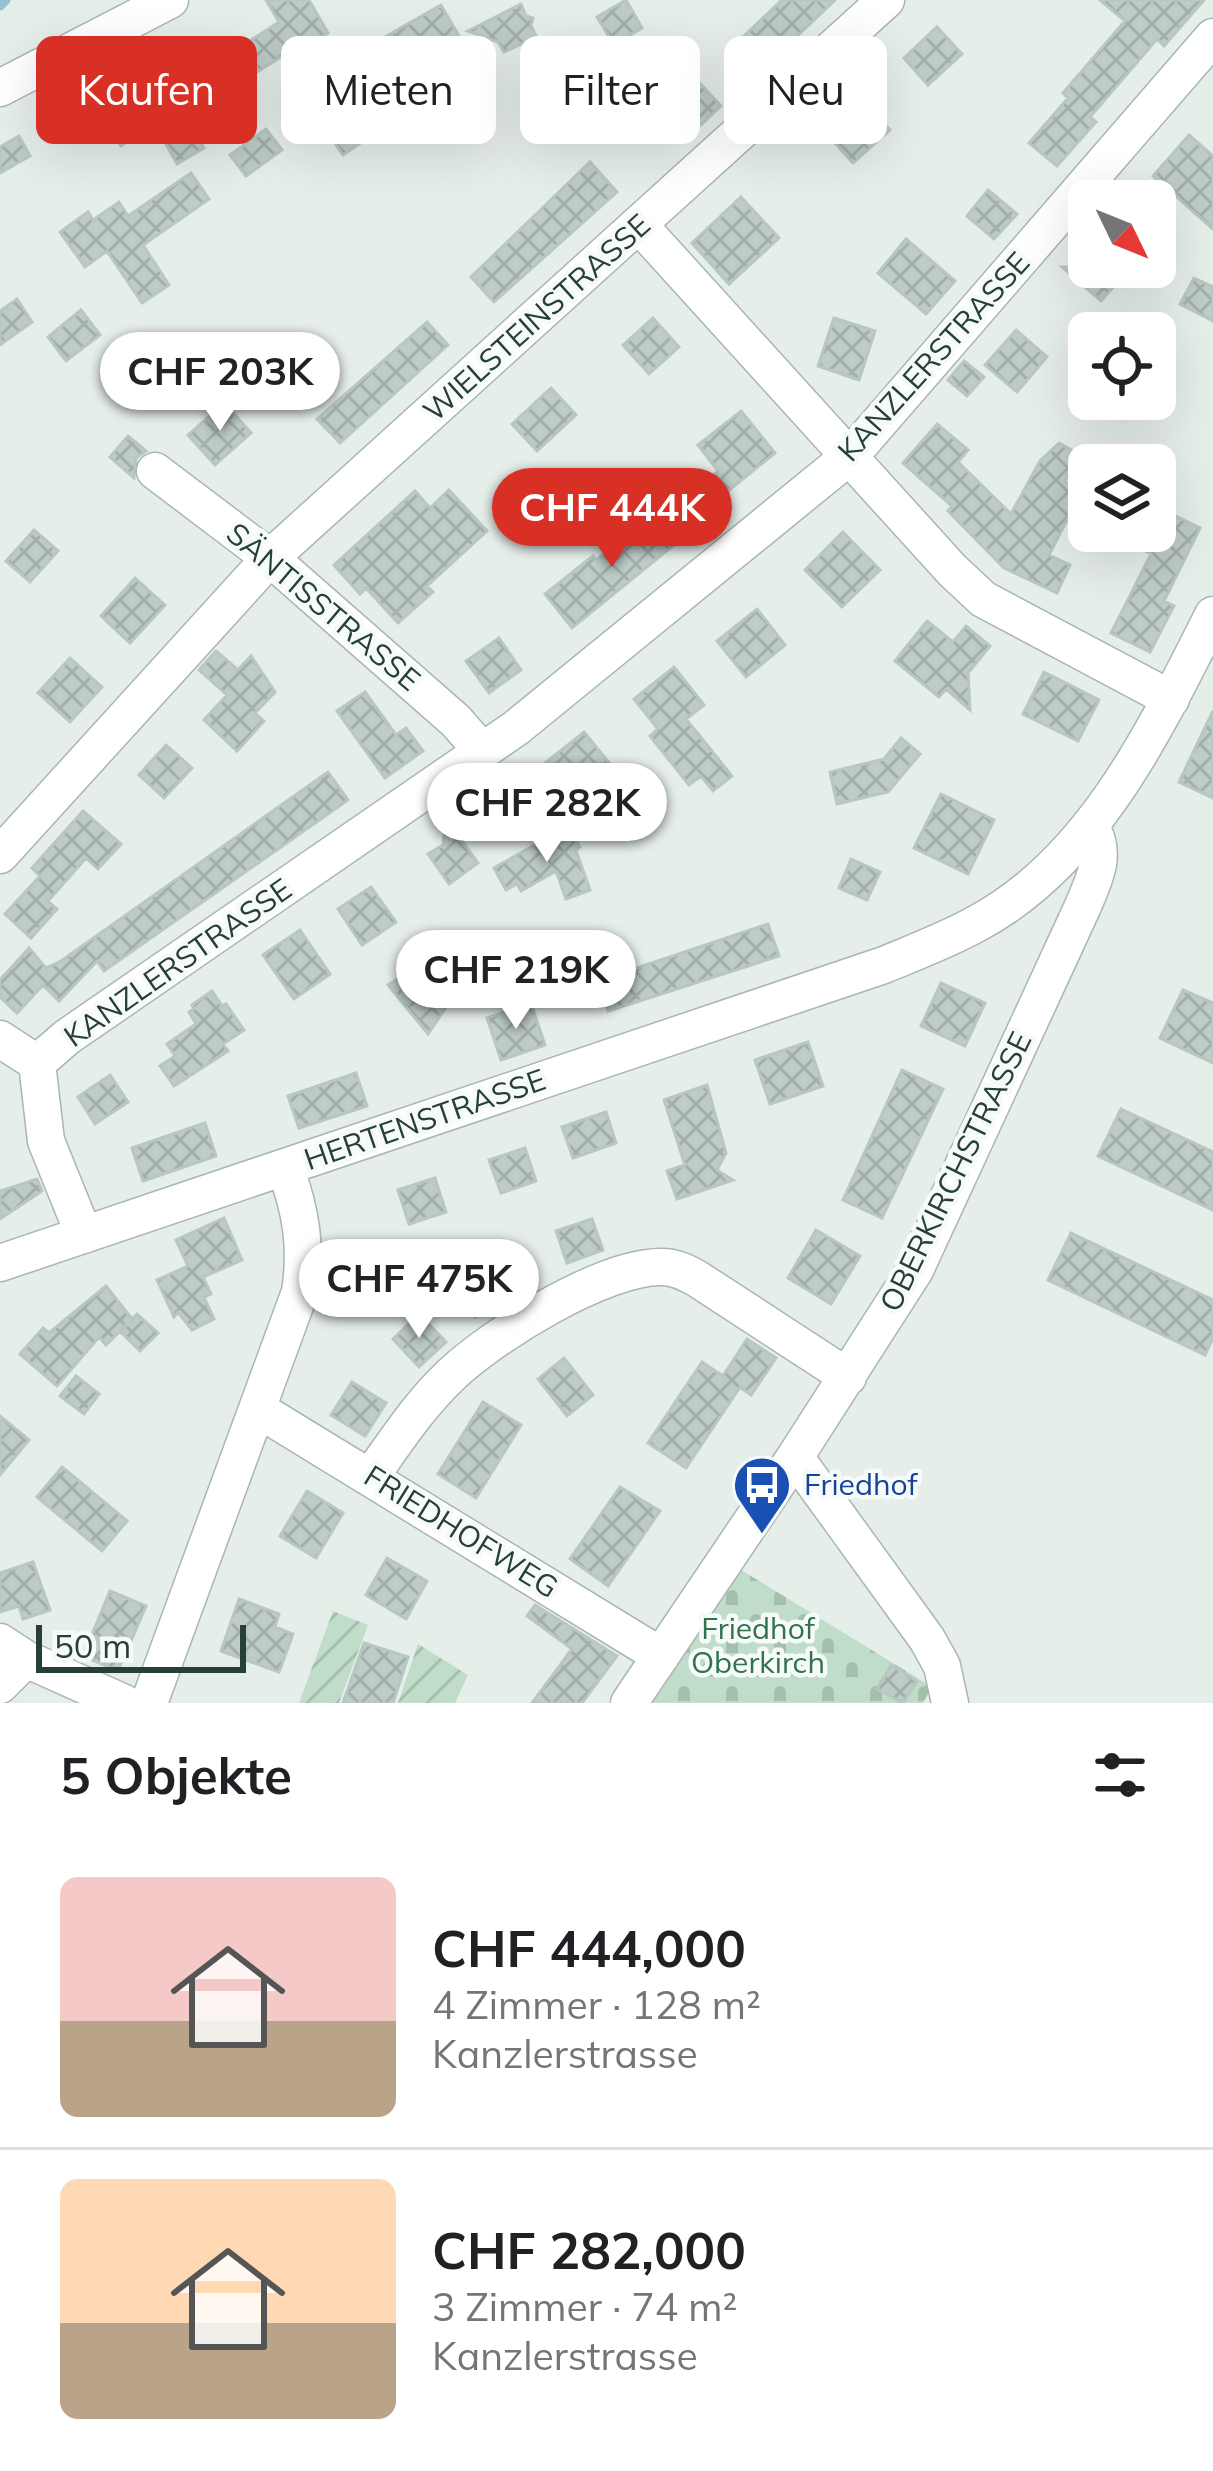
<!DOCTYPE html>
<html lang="de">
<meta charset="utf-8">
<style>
:root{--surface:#fff;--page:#f6f6f6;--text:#202124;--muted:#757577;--line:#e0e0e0;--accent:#d93025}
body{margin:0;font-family:Mulish,sans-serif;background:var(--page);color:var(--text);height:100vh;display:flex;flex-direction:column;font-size:45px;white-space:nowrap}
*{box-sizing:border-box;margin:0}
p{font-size:39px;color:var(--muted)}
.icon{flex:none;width:66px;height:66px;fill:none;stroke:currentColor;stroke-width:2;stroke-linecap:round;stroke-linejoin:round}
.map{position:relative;height:1703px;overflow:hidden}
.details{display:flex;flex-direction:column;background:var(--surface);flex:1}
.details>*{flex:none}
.banner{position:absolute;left:36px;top:36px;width:1143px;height:108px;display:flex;gap:24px}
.needle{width:78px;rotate:133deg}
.buttons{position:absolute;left:1068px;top:180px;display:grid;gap:24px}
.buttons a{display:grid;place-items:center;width:108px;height:108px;border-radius:18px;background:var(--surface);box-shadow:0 12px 48px #0002;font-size:60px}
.scale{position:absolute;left:36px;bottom:30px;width:210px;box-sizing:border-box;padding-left:12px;border:6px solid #263f39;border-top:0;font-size:33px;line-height:42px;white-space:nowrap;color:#263f39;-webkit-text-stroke:9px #f6faf8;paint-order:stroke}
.price{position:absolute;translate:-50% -102px;padding:0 27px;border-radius:42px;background:#fff;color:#222;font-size:39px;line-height:78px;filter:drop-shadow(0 3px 6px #0008)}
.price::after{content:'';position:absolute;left:50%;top:72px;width:36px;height:27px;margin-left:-18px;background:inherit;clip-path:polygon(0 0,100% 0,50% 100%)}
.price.selected{background:var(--accent);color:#fff}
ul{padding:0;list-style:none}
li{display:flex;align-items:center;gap:36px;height:300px;padding:0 60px}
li+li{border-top:3px solid var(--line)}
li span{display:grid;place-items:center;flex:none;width:336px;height:240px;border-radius:18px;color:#555}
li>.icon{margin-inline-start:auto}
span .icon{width:144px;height:144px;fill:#fffc;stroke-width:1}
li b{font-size:51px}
h2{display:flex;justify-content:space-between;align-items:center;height:144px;padding:0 60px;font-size:51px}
.pill{padding:0 42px;border-radius:18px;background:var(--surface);box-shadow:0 12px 48px #0002;font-size:42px;line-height:108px}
.pill.selected{background:var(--accent);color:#fff}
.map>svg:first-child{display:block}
</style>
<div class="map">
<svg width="1213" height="1703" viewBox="0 0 1213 1703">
<defs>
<pattern id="cemetery-stones" width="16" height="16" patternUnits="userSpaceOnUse" patternTransform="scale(3)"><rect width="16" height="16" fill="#c0ddc9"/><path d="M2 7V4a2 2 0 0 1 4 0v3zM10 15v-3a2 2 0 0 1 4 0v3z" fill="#a5bfad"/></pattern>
<pattern id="garden-furrows" width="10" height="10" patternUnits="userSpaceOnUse" patternTransform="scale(3)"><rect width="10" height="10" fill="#c0ddc9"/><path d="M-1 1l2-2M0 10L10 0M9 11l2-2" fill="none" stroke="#a5bfad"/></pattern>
<pattern id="building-cross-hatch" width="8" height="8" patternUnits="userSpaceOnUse" patternTransform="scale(3)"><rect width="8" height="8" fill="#becbc7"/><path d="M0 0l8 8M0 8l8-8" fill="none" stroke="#a3afac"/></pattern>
</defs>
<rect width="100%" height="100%" fill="#e6eeea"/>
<path fill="url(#cemetery-stones)" d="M 741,1570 L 932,1687 L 923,1703 L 652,1703 Z"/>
<path fill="url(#garden-furrows)" d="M 333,1611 L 368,1625 L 339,1703 L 299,1703 Z
M 418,1644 L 468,1675 L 455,1703 L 398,1703 Z"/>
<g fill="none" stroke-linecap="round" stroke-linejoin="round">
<path stroke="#92c3ce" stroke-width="9" d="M 0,6 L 6,0"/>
</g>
<path fill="url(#building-cross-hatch)" stroke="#b8c7c2" stroke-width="3" d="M 266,0 L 309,0 L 328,33 L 297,52 L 295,48 L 202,107 L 179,69 L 218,45 L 225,57 L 279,22 Z
M 626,0 L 642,28 L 614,45 L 597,17 Z
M 782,0 L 835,0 L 754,77 L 729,50 Z
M 1100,0 L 1204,0 L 1164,46 L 1157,39 L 1090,117 L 1096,122 L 1057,166 L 1029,143 L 1068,98 L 1063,93 L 1125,21 Z
M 521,4 L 526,16 L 533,18 L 531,25 L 536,36 L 526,42 L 504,52 L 498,42 L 468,31 Z
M 441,5 L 460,38 L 388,79 L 369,46 Z
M 937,27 L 962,54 L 928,85 L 904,58 Z
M 696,79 L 721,106 L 692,133 L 667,105 Z
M 349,89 L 378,131 L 343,155 L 314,113 Z
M 858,95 L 890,130 L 853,163 L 822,129 Z
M 134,98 L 152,125 L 121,146 L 102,120 Z
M 193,129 L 204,148 L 177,164 L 166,144 Z
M 266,129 L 282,150 L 246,176 L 230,155 Z
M 1189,135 L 1213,156 L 1213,229 L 1153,176 Z
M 19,136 L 30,156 L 0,173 L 0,147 Z
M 590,162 L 617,192 L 494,302 L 471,277 Z
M 191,173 L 209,199 L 143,245 L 169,285 L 142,303 L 107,251 L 85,267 L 60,232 L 88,212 L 93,220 L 119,202 L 128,216 Z
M 988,190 L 1017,214 L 994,239 L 967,216 Z
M 741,197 L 779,238 L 729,284 L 692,243 Z
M 906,239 L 955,281 L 926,314 L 878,273 Z
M 1062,267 L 1131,267 L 1101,301 Z
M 1194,278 L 1213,287 L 1213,321 L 1180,304 Z
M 17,299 L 32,322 L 0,345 L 0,311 Z
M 81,310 L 100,335 L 66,361 L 48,337 Z
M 653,318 L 679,347 L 649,374 L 623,345 Z
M 834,318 L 875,331 L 859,380 L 818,366 Z
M 427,322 L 448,345 L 340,443 L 317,419 Z
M 1016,330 L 1047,357 L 1017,392 L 985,365 Z
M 964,361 L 984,377 L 967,396 L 948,380 Z
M 551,388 L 576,415 L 537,451 L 512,424 Z
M 224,403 L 251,433 L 215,465 L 188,435 Z
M 741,411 L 775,453 L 712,504 L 699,486 L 718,471 L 698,445 Z
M 937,424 L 968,450 L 958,462 L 1011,514 L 1040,461 L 1059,443 L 1077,453 L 1065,482 L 1082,491 L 1049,555 L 1070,565 L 1057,593 L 1004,568 L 948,511 L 952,506 L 903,463 Z
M 128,436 L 146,451 L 136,458 L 134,478 L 110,457 Z
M 449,490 L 487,531 L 427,586 L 433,592 L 398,623 L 366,588 L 360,594 L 334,565 L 415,491 L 430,508 Z
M 1155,506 L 1200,528 L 1164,601 L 1174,606 L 1150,652 L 1111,633 L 1151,554 L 1104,531 L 1155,531 Z
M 657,511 L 680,540 L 572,628 L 545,594 L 593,556 L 596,560 Z
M 34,530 L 58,551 L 30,582 L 6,561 Z
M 843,532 L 880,570 L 842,607 L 805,570 Z
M 135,578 L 165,605 L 130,643 L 101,616 Z
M 757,609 L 785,645 L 746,677 L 717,641 Z
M 927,621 L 953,642 L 966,626 L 990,646 L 968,673 L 970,710 L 946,689 L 939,697 L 895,661 Z
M 499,638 L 521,670 L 489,693 L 466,661 Z
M 216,651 L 238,670 L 251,656 L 275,692 L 255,713 L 264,721 L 237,751 L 204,720 L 227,695 L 199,670 Z
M 70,658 L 102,687 L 70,722 L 38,693 Z
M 674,667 L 704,705 L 686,719 L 732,776 L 713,791 L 701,776 L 689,785 L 650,736 L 658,729 L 634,699 Z
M 1044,672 L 1099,700 L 1078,741 L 1023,714 Z
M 365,692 L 396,735 L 406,728 L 423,751 L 385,778 L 337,711 Z
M 1213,711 L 1213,798 L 1179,782 Z
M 584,732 L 615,770 L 571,806 L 540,767 Z
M 901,738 L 920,754 L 888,792 L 837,804 L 830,772 L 884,759 Z
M 166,745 L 192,768 L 164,798 L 139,775 Z
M 328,772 L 348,800 L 138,947 L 104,971 L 97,961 L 59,1001 L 43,985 L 17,1013 L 0,997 L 0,980 L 29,948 L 46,968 L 61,961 Z
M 941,794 L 994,820 L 968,874 L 914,848 Z
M 83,811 L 121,844 L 98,869 L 86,858 L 48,901 L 57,909 L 31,938 L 5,914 L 40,876 L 32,868 Z
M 446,819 L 478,863 L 449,884 L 428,854 L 443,845 Z
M 568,826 L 580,847 L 576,850 L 590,890 L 566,899 L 556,871 L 521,891 L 517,884 L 506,890 L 494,868 Z
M 851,859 L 880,872 L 867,900 L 839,888 Z
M 371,887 L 396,922 L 362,945 L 338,909 Z
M 768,924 L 779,956 L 608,1011 L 598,981 Z
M 300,930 L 330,974 L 294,999 L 263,955 Z
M 435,956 L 459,988 L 428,1034 L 388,985 Z
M 941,983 L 985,1003 L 965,1046 L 921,1026 Z
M 1183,990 L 1213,1003 L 1213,1063 L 1160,1038 Z
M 212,991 L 222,1006 L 226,1004 L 244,1030 L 223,1044 L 228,1051 L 174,1086 L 160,1066 L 175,1056 L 167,1044 L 196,1024 L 189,1012 L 194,1009 L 192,1005 Z
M 531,1003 L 545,1045 L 501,1060 L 487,1018 Z
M 808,1042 L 823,1086 L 770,1104 L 755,1060 Z
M 902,1070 L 943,1089 L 882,1218 L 843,1200 Z
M 356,1073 L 367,1106 L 299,1128 L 288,1096 Z
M 110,1075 L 128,1102 L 95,1124 L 78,1097 Z
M 707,1085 L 726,1153 L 717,1170 L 733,1180 L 677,1199 L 667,1171 L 685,1165 L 664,1100 Z
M 1121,1109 L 1213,1152 L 1213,1210 L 1098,1156 Z
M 606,1112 L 616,1143 L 573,1158 L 562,1127 Z
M 205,1123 L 216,1156 L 143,1181 L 132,1148 Z
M 525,1148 L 536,1181 L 501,1193 L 489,1160 Z
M 435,1178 L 446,1212 L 409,1224 L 398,1190 Z
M 37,1179 L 42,1191 L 0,1219 L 0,1191 Z
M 224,1218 L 242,1260 L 203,1277 L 211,1294 L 204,1297 L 214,1319 L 192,1330 L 178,1312 L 174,1317 L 157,1280 L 188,1266 L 176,1240 Z
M 592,1219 L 603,1250 L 567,1263 L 556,1231 Z
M 816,1230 L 860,1256 L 831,1304 L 788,1278 Z
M 1071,1233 L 1213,1300 L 1213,1338 L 1205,1355 L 1048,1280 Z
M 484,1262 L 507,1294 L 475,1317 L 452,1285 Z
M 106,1286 L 132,1319 L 137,1314 L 158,1333 L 140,1351 L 121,1332 L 127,1324 L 106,1345 L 99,1337 L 57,1386 L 20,1354 L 43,1328 L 49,1333 Z
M 419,1314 L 446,1342 L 419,1367 L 393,1339 Z
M 747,1339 L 776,1358 L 751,1395 L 740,1387 L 686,1468 L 648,1443 L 702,1362 L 723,1376 Z
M 564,1358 L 593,1395 L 567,1416 L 538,1379 Z
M 76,1376 L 99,1394 L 84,1414 L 60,1396 Z
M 352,1382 L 386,1403 L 365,1436 L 331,1415 Z
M 483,1402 L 521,1425 L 476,1498 L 438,1474 Z
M 0,1416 L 29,1440 L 0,1475 Z
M 62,1467 L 127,1521 L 102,1551 L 37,1497 Z
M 620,1487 L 660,1511 L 608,1586 L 570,1559 Z
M 307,1491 L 343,1513 L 316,1558 L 280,1536 Z
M 387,1558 L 427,1581 L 406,1619 L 366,1595 Z
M 33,1562 L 50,1610 L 23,1619 L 19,1606 L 0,1612 L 0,1573 Z
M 110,1591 L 146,1606 L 118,1671 L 83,1656 Z
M 239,1599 L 279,1614 L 275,1627 L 293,1634 L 279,1672 L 221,1651 Z
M 535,1605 L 617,1656 L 582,1703 L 532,1703 L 572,1649 L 527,1616 Z
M 364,1643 L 408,1657 L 393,1703 L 343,1703 Z
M 891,1665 L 917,1681 L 903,1703 L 877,1689 Z"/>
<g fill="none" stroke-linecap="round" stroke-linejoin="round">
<g stroke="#a9b6b1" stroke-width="39">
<path id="minor" d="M 0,88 L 170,0
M 640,226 L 952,570 L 983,599 L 1171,699
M 155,471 L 270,558 L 456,721 L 483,752
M 0,855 L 270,558 L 886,0
M 0,1039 L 37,1063
M 37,1063 L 67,1037 L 516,728 L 851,455 L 1213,37
M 37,1063 L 46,1141 L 84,1235
M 0,1263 L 884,965 C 915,952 947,940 976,924 C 1093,862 1156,728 1213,615
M 259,1410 L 661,1656
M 795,1457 L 927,1639 L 942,1666 L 950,1703
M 371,1476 C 396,1441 420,1404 451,1375 C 493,1335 604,1266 662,1267 C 675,1267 685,1272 696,1278 L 848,1377
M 0,1642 L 26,1659 L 124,1703
M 0,1685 L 26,1659
M 149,1703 L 300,1292 C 307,1248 301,1210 285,1168
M 629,1703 L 795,1457 L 915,1270 L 1083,906 C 1095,877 1108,854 1090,825"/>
</g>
<use href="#minor" stroke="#fff" stroke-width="36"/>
</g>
<defs>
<g id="bus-pin" transform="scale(3)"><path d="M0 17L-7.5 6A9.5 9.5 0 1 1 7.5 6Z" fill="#1a4fb4" stroke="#f6faf8"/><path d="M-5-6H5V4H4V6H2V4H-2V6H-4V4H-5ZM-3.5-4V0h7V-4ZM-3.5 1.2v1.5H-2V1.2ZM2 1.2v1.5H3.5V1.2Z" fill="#fff"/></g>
</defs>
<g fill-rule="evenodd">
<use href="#bus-pin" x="762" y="1485"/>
</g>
<g text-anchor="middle" stroke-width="9" stroke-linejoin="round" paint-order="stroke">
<g font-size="30" fill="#263f39" stroke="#f6faf8">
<text transform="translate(537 318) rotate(-42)" y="10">WIELSTEINSTRASSE</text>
<text transform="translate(934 357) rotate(-48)" y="10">KANZLERSTRASSE</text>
<text transform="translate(323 607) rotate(40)" y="10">SÄNTISSTRASSE</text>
<text transform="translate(178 963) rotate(-35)" y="10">KANZLERSTRASSE</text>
<text transform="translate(425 1120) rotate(-19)" y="10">HERTENSTRASSE</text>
<text transform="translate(956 1172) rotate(-64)" y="10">OBERKIRCHSTRASSE</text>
<text transform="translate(461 1532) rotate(32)" y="10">FRIEDHOFWEG</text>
</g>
<g font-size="30" fill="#164399" stroke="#f6faf8" text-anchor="start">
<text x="804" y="1495">Friedhof</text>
</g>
<g font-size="30" fill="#32734e" stroke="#f6faf8">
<text x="758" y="1639">Friedhof<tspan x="758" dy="34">Oberkirch</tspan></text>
</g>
</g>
</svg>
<div class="buttons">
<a><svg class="needle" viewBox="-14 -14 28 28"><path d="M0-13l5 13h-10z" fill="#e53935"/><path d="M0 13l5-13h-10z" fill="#757577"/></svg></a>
<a><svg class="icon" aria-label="locate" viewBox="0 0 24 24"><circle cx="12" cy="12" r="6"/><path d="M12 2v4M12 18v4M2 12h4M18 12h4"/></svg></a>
<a><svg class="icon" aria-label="layers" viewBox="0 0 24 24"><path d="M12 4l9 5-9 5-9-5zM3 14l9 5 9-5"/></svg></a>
</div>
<div class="scale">50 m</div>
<b class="price" style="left:220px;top:434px">CHF 203K</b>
<b class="price selected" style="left:612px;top:570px">CHF 444K</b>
<b class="price" style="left:547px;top:865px">CHF 282K</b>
<b class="price" style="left:516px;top:1032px">CHF 219K</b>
<b class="price" style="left:419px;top:1341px">CHF 475K</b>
<div class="banner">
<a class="pill selected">Kaufen</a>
<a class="pill">Mieten</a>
<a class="pill">Filter</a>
<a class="pill">Neu</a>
</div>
</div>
<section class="details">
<h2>5 Objekte<svg class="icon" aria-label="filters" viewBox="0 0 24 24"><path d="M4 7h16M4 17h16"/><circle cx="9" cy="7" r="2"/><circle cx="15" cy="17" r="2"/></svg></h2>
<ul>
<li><span style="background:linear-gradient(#f6c9c9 60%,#b9a48a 0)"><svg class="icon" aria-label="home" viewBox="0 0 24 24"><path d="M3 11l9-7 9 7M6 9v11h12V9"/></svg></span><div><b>CHF 444,000</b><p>4 Zimmer · 128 m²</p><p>Kanzlerstrasse</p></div></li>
<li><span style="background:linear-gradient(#ffd9b3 60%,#b9a48a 0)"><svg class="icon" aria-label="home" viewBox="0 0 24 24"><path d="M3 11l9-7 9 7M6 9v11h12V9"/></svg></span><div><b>CHF 282,000</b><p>3 Zimmer · 74 m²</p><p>Kanzlerstrasse</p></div></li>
</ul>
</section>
